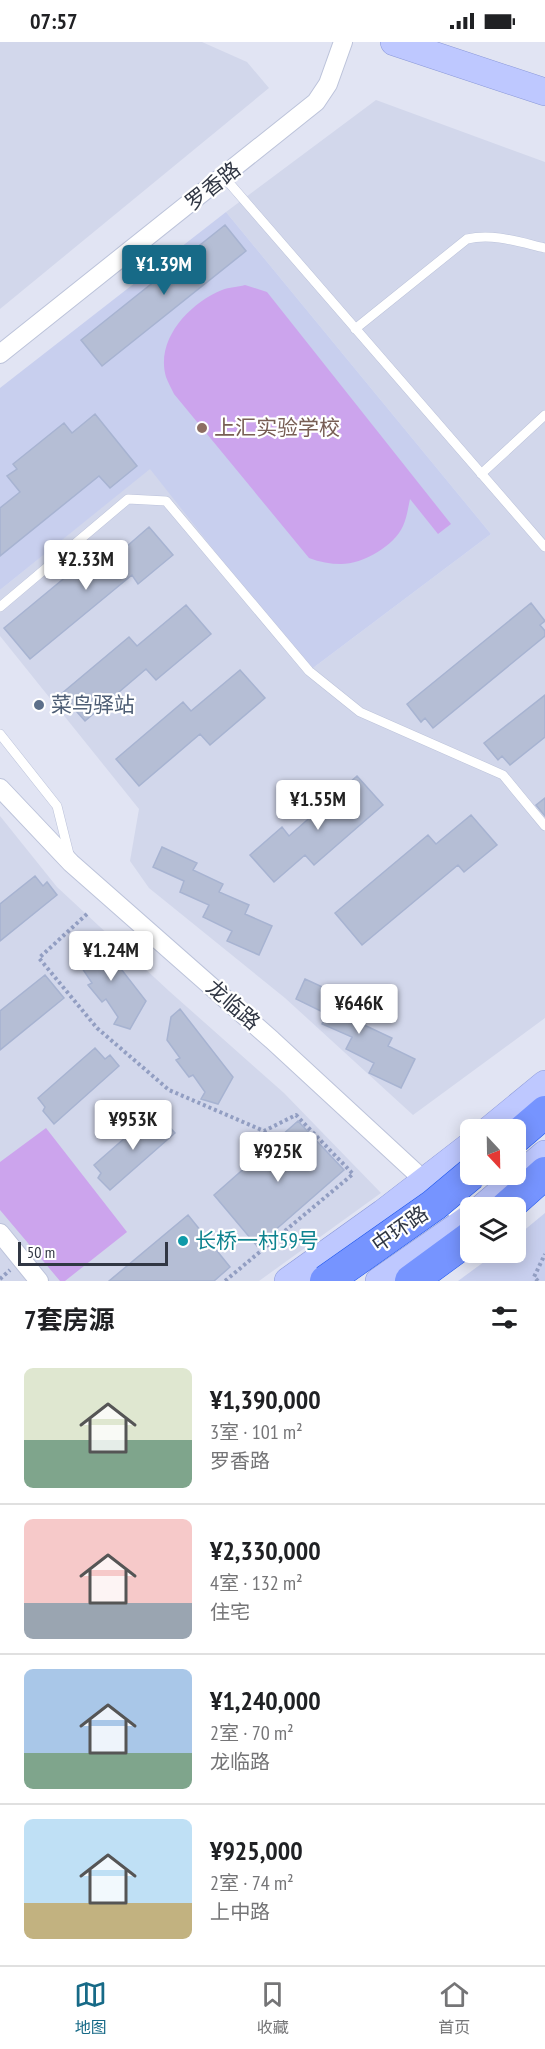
<!DOCTYPE html>
<html lang="zh">
<meta charset="utf-8">
<style>
:root{--surface:#fff;--page:#f2f2f2;--text:#202124;--muted:#757577;--line:#e0e0e0;--accent:#176a87}
body{margin:0;font-family:"PT Sans Narrow","Noto Sans SC",sans-serif;background:var(--page);color:var(--text);height:100vh;display:flex;flex-direction:column;font-size:22px;white-space:nowrap}
*{box-sizing:border-box;margin:0}
p{font-size:20px;color:var(--muted)}
.icon{flex:none;width:33px;height:33px;fill:none;stroke:currentColor;stroke-width:2;stroke-linecap:round;stroke-linejoin:round}
.map{position:relative;height:1239px;overflow:hidden}
.panel{display:flex;flex-direction:column;background:var(--surface);flex:1}
.panel>*{flex:none}
.needle{width:39px;rotate:158deg}
.fabs{position:absolute;left:460px;top:1077px;display:grid;gap:12px}
.fabs a{display:grid;place-items:center;width:66px;height:66px;border-radius:9px;background:var(--surface);box-shadow:0 3px 15px #0003;font-size:30px}
.scale{position:absolute;left:18px;bottom:15px;width:150px;box-sizing:border-box;padding-left:6px;border:3px solid #313744;border-top:0;font-size:16px;line-height:21px;white-space:nowrap;color:#313744;-webkit-text-stroke:4px #fff;paint-order:stroke}
.price{position:absolute;translate:-50% -51px;padding:0 14px;border-radius:6px;background:#fff;color:#222;font-size:20px;line-height:39px;filter:drop-shadow(0 2px 3px #0008)}
.price::after{content:'';position:absolute;left:50%;top:36px;width:18px;height:14px;margin-left:-9px;background:inherit;clip-path:polygon(0 0,100% 0,50% 100%)}
.price.active{background:var(--accent);color:#fff}
ul{padding:0;list-style:none}
li{display:flex;align-items:center;gap:18px;height:150px;padding:0 24px}
li+li{border-top:2px solid var(--line)}
li span{display:grid;place-items:center;flex:none;width:168px;height:120px;border-radius:9px;color:#555}
li>.icon{margin-inline-start:auto}
span .icon{width:72px;height:72px;fill:#fffc;stroke-width:1}
li b{font-size:26px}
h2{display:flex;justify-content:space-between;align-items:center;height:72px;padding:0 24px;font-size:26px}
.status{display:flex;justify-content:space-between;align-items:center;height:42px;padding:0 30px;background:var(--surface);direction:ltr}
.status svg{height:16px;fill:currentColor}
.tab-bar{display:flex;justify-content:space-around;align-items:center;height:84px;border-top:2px solid var(--line);background:var(--surface);font-size:16px;color:var(--muted)}
.tab-bar a{display:grid;justify-items:center;gap:3px}
.tab-bar .active{color:var(--accent)}
.map>svg:first-child{display:block}
</style>
<div class="status"><b>07:57</b><svg viewBox="0 0 49 12"><path d="M0 12V9h3v3zM5 12V6h3v6zM10 12V3h3v9zM15 12V0h3v12zM26 1h20v11H26zM47 4h2v5h-2z"/></svg></div>
<div class="map">
<svg width="545" height="1239" viewBox="0 0 545 1239">
<rect width="100%" height="100%" fill="#e1e4f3"/>
<path fill="#d2d7eb" d="M 0,0 L 202,0 L 247,20 L 269,46 L 0,267 Z
M 376,58 L 545,120 L 545,976 L 413,1073 L 285,956 L 149,846 L 130,819 L 139,767 L 0,594 L 0,548 L 150,426 L 309,629 L 491,492 L 226,170 Z
M 0,774 L 57,845 L 169,949 L 284,1051 L 381,1151 L 259,1239 L 0,1239 Z"/>
<path fill="#c8cfee" d="M 226,170 L 491,492 L 309,629 L 150,427 L 0,548 L 0,346 Z
M 545,1171 L 545,1239 L 458,1239 L 496,1211 L 516,1210 L 516,1195 Z"/>
<path fill="#cca4ed" d="M 245,243 L 267,250 L 451,482 L 438,492 L 410,457 C 408,466 407,475 403,484 C 394,504 363,522 341,522 C 330,522 320,520 309,516 L 174,352 C 171,346 168,340 166,335 C 155,297 190,261 222,248 C 229,245 238,245 245,243 Z
M 46,1086 L 127,1190 L 65,1239 L 60,1239 L 0,1168 L 0,1120 Z"/>
<path fill="#b5bed5" stroke="#a7b3d1" stroke-width="1.5" d="M 225,183 L 246,209 L 102,324 L 81,298 Z
M 95,372 L 137,424 L 110,446 L 99,434 L 0,514 L 0,466 L 20,450 L 7,434 L 17,427 L 13,422 L 64,381 L 72,391 Z
M 149,485 L 173,513 L 138,542 L 132,533 L 30,617 L 4,586 L 108,500 L 118,512 Z
M 531,561 L 545,579 L 540,583 L 545,589 L 545,594 L 433,686 L 425,676 L 421,680 L 407,662 Z
M 186,563 L 211,592 L 156,638 L 146,627 L 85,679 L 61,652 L 129,595 L 137,604 Z
M 240,628 L 265,656 L 210,703 L 200,692 L 139,744 L 116,717 L 183,660 L 191,669 Z
M 545,653 L 545,695 L 510,723 L 502,714 L 498,718 L 484,701 Z
M 357,734 L 383,763 L 314,823 L 305,813 L 274,840 L 250,813 L 282,785 L 289,794 Z
M 545,756 L 545,774 L 536,763 Z
M 471,773 L 497,803 L 464,830 L 458,823 L 362,903 L 335,871 L 428,793 L 436,802 Z
M 162,805 L 197,821 L 193,828 L 223,842 L 219,850 L 249,863 L 245,872 L 272,884 L 259,913 L 227,899 L 232,889 L 203,875 L 209,863 L 180,850 L 184,839 L 153,825 Z
M 35,834 L 43,844 L 47,840 L 57,853 L 0,899 L 0,862 Z
M 93,891 L 146,959 L 130,987 L 114,982 L 118,975 L 106,957 L 102,960 L 88,943 L 92,941 L 80,923 L 83,899 Z
M 45,933 L 64,956 L 0,1008 L 0,969 Z
M 305,937 L 340,953 L 336,961 L 365,974 L 362,982 L 392,996 L 388,1004 L 415,1017 L 401,1046 L 369,1031 L 374,1021 L 346,1007 L 352,995 L 322,982 L 327,972 L 296,957 Z
M 180,967 L 233,1035 L 218,1062 L 201,1057 L 205,1050 L 193,1033 L 189,1035 L 176,1018 L 180,1016 L 167,998 L 171,975 Z
M 95,1006 L 105,1017 L 110,1013 L 119,1024 L 54,1082 L 43,1069 L 45,1065 L 38,1056 Z
M 151,1073 L 161,1084 L 165,1080 L 175,1091 L 110,1148 L 98,1136 L 101,1131 L 94,1123 Z
M 298,1079 L 344,1128 L 257,1204 L 214,1153 Z
M 188,1173 L 230,1225 L 214,1239 L 109,1239 Z"/>
<g fill="none" stroke-linecap="round" stroke-linejoin="round">
<g stroke="#bcc3da" stroke-width="10">
<path id="service" d="M 224,135 L 545,505
M 355,287 L 467,197 C 493,191 519,200 545,206
M 481,432 L 545,373
M 0,565 L 128,457 L 166,459 L 309,629 L 360,670 L 503,733 L 545,784
M 0,692 L 57,764 L 70,816"/>
</g>
<g stroke="#bcc3da" stroke-width="20">
<path id="minor" d="M 0,312 L 316,60 L 328,42 L 343,0
M 0,746 L 71,821 L 272,998 L 467,1178
M 0,1191 L 39,1239"/>
</g>
<g stroke="#8a98d8" stroke-width="28">
<path id="secondary" d="M 394,0 L 545,50
M 489,1088 L 545,1042
M 482,1166 L 545,1112
M 288,1239 L 383,1171 L 471,1103
M 379,1239 L 471,1175"/>
</g>
<g stroke="#1e57ef" stroke-width="33">
<path id="trunk" d="M 516,1095 L 545,1070
M 506,1166 L 545,1131
M 411,1239 L 471,1195"/>
</g>
<path stroke="#929ec2" stroke-width="4" stroke-dasharray="3 3" stroke-linecap="butt" d="M 87,872 L 39,916 L 97,986 L 169,1048 L 264,1089 L 296,1073 L 353,1132 L 225,1239
M 0,1237 L 10,1228
M 538,1239 L 534,1235 L 545,1212"/>
<use href="#service" stroke="#fff" stroke-width="9"/>
<use href="#minor" stroke="#fff" stroke-width="18"/>
<use href="#secondary" stroke="#bec8ff" stroke-width="27"/>
<use href="#trunk" stroke="#7694ff" stroke-width="32"/>
<g stroke="#1e57ef" stroke-width="33" stroke-linecap="butt">
<path id="trunk-bridge" d="M 326,1239 L 434,1163 L 471,1132"/>
</g>
<use href="#trunk-bridge" stroke="#7694ff" stroke-width="32"/>
</g>
<circle fill="#8d6e63" stroke="#fff" stroke-width="2" cx="202" cy="386" r="6"/>
<circle fill="#5c6f8a" stroke="#fff" stroke-width="2" cx="39" cy="663" r="6"/>
<circle fill="#0f9aa8" stroke="#fff" stroke-width="2" cx="183" cy="1199" r="6"/>
<g text-anchor="middle" stroke-width="4.5" stroke-linejoin="round" paint-order="stroke">
<g font-size="21" fill="#313744" stroke="#fff">
<text transform="translate(213 144) rotate(-38)" y="7">罗香路</text>
<text transform="translate(233 963) rotate(41)" y="7">龙临路</text>
<text transform="translate(400 1187) rotate(-35)" y="7">中环路</text>
</g>
<g font-size="21" fill="#785e54" stroke="#fff" text-anchor="start">
<text x="214" y="393">上汇实验学校</text>
</g>
<g font-size="21" fill="#4e5e75" stroke="#fff" text-anchor="start">
<text x="51" y="670">菜鸟驿站</text>
</g>
<g font-size="21" fill="#0d838f" stroke="#fff" text-anchor="start">
<text x="195" y="1206">长桥一村59号</text>
</g>
</g>
</svg>
<div class="fabs">
<a><svg class="needle" viewBox="-14 -14 28 28"><path d="M0-13l5 13h-10z" fill="#e53935"/><path d="M0 13l5-13h-10z" fill="#757577"/></svg></a>
<a><svg class="icon" aria-label="layers" viewBox="0 0 24 24"><path d="M12 4l9 5-9 5-9-5zM3 14l9 5 9-5"/></svg></a>
</div>
<div class="scale">50 m</div>
<b class="price active" style="left:164px;top:254px">¥1.39M</b>
<b class="price" style="left:86px;top:549px">¥2.33M</b>
<b class="price" style="left:318px;top:789px">¥1.55M</b>
<b class="price" style="left:111px;top:940px">¥1.24M</b>
<b class="price" style="left:359px;top:993px">¥646K</b>
<b class="price" style="left:133px;top:1109px">¥953K</b>
<b class="price" style="left:278px;top:1141px">¥925K</b>
</div>
<section class="panel">
<h2>7套房源<svg class="icon" aria-label="filters" viewBox="0 0 24 24"><path d="M4 7h16M4 17h16"/><circle cx="9" cy="7" r="2"/><circle cx="15" cy="17" r="2"/></svg></h2>
<ul>
<li><span style="background:linear-gradient(#dfe7d0 60%,#7fa58c 0)"><svg class="icon" aria-label="home" viewBox="0 0 24 24"><path d="M3 11l9-7 9 7M6 9v11h12V9"/></svg></span><div><b>¥1,390,000</b><p>3室 · 101 m²</p><p>罗香路</p></div></li>
<li><span style="background:linear-gradient(#f6c9c9 70%,#9aa5b1 0)"><svg class="icon" aria-label="home" viewBox="0 0 24 24"><path d="M3 11l9-7 9 7M6 9v11h12V9"/></svg></span><div><b>¥2,330,000</b><p>4室 · 132 m²</p><p>住宅</p></div></li>
<li><span style="background:linear-gradient(#a9c7e8 70%,#7fa58c 0)"><svg class="icon" aria-label="home" viewBox="0 0 24 24"><path d="M3 11l9-7 9 7M6 9v11h12V9"/></svg></span><div><b>¥1,240,000</b><p>2室 · 70 m²</p><p>龙临路</p></div></li>
<li><span style="background:linear-gradient(#bfe0f5 70%,#c2b280 0)"><svg class="icon" aria-label="home" viewBox="0 0 24 24"><path d="M3 11l9-7 9 7M6 9v11h12V9"/></svg></span><div><b>¥925,000</b><p>2室 · 74 m²</p><p>上中路</p></div></li>
</ul>
</section>
<nav class="tab-bar">
<a class="active"><svg class="icon" aria-label="map" viewBox="0 0 24 24"><path d="M3 6l6-2 6 2 6-2v14l-6 2-6-2-6 2zM9 4v14M15 6v14"/></svg>地图</a>
<a><svg class="icon" aria-label="saved" viewBox="0 0 24 24"><path d="M7 4h10v16l-5-4-5 4z"/></svg>收藏</a>
<a><svg class="icon" aria-label="home" viewBox="0 0 24 24"><path d="M3 11l9-7 9 7M6 9v11h12V9"/></svg>首页</a>
</nav>
